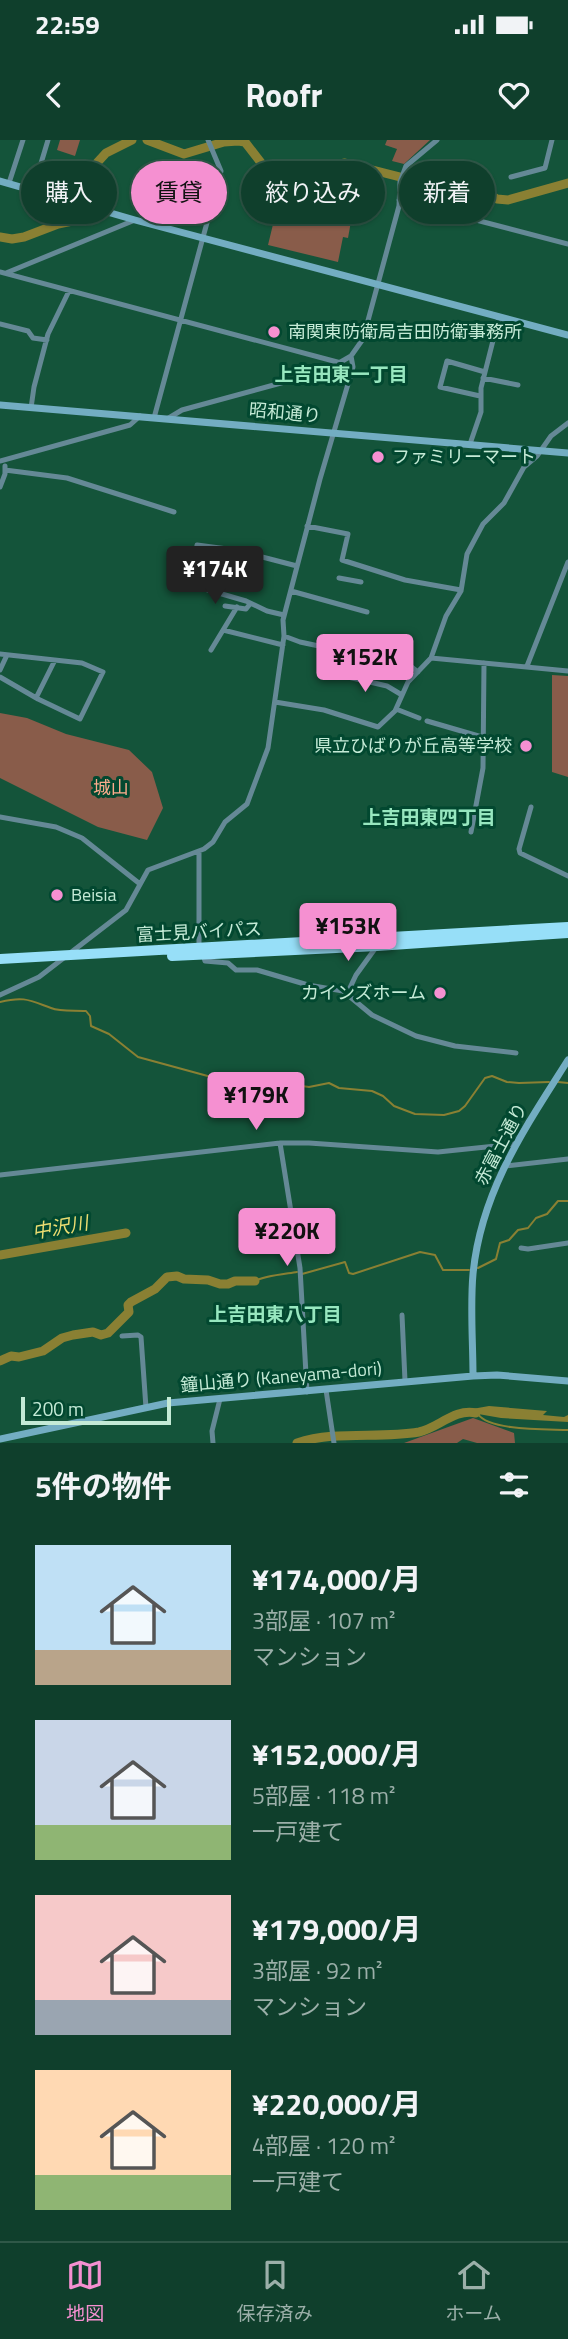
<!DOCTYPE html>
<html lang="ja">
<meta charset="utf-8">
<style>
:root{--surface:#0f3f2c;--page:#1d4a38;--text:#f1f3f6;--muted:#9bafa9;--line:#2f5848;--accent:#f590d1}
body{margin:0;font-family:"Titillium Web","Noto Sans JP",sans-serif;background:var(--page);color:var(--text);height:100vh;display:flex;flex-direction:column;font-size:26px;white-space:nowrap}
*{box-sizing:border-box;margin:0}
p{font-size:23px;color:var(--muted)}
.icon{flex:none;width:38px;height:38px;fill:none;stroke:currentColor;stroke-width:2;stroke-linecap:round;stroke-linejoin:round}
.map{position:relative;height:1303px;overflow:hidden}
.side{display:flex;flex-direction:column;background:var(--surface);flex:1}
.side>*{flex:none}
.banner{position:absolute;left:21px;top:21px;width:527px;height:63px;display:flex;gap:14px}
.scale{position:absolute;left:21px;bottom:18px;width:150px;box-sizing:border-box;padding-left:7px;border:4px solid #c4ead6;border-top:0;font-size:19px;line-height:24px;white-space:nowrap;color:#c4ead6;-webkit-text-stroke:5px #024830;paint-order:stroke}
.price{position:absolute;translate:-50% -60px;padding:0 16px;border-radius:7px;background:var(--accent);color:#111;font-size:23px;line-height:46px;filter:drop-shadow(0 2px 4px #0008)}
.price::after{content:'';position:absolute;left:50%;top:42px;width:21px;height:16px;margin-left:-10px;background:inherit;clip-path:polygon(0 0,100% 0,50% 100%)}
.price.active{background:#222;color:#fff}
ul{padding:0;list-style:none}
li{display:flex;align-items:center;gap:21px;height:175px;padding:0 35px}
li span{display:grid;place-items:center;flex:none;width:196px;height:140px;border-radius:0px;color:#555}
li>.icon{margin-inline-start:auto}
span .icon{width:84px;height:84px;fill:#fffc;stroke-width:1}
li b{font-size:30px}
h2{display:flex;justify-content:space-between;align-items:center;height:84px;padding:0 35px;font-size:30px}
.tag{padding:0 24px;border-radius:32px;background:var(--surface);box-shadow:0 2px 5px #0004,0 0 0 2px var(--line);font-size:24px;line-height:63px}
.tag.active{background:var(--accent);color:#111}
.status{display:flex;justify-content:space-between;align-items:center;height:49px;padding:0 35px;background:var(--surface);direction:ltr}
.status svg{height:19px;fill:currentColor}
header{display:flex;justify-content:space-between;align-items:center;height:91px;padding:0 35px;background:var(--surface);font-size:32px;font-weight:700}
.tab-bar{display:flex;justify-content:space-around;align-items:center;height:98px;border-top:2px solid var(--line);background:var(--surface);font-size:19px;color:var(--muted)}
.tab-bar a{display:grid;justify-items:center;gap:4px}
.tab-bar .active{color:var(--accent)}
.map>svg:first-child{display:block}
</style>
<div class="status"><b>22:59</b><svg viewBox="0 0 49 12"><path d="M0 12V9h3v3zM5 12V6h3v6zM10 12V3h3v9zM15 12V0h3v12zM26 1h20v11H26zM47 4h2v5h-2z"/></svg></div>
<header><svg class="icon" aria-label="back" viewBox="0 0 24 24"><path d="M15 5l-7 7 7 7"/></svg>Roofr<svg class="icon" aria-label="heart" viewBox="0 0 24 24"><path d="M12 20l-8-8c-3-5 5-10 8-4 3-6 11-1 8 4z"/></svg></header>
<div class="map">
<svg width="568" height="1303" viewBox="0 0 568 1303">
<rect width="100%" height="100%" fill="#14543a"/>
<path fill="#895c4a" d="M 60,0 L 80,0 L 75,16 L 57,10 Z
M 387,0 L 430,0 L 404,24 L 392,21 L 397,9 L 385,5 Z
M 283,43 L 355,59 L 348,98 L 343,97 L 338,122 L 268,105 Z
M 552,535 L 568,536 L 568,637 L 552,632 Z
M 0,573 L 27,578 L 66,594 L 129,610 L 152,632 L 163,668 L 147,700 L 98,687 L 0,638 Z
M 473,1278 L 514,1293 L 515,1303 L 477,1303 L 463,1299 L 457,1303 L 404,1303 Z"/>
<path fill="#8a8033" d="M 489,1266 L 547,1271 L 543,1275 L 564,1277 L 568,1275 L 568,1282 L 501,1278 L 461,1271 Z"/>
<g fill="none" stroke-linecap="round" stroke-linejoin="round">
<path stroke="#8a8033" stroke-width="2" d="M 0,862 C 24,856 29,860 51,868 C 61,872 75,870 86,871 L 90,876 L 91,886 L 109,894 L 138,917 L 215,938 L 270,946 L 280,943 L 309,947 L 329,943 L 339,948 L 372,951 L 383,956 L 394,966 L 415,974 L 444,975 L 459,971 L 465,966 L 485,938 L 492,936 L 507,942 L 519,943 L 549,942
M 558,942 L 568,943
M 478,1128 L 496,1119 L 500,1103 L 509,1100 L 518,1090 L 528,1088 L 536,1078 L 547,1074 L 558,1061 L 568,1061
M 302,1134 L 345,1122 L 349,1133 L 353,1134 L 420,1112 L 435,1115 L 443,1130 L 469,1130
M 255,1141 C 264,1136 285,1134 297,1132
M 478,1274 C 489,1291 547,1289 568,1290"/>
<path stroke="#8a8033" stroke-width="9" d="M 147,0 L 184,14 L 224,2 L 238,1 L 245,2 L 262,24 L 272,30 L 297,33 L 345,23 L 408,39 L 442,54 L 481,49 L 497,59 L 508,60 L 568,43
M 0,97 L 12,99 L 24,97 L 58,84 L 82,79 L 90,71 L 92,60 L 90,43 L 95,25 L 106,13 L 132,0
M 0,1115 L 126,1093
M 0,1221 L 11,1216 L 19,1217 L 43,1211 L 62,1198 L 73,1195 L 93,1192 L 101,1195 L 108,1193 L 129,1172 L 128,1165 L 131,1162 L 155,1149 L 167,1137 L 177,1136 L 184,1139 L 208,1140 L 220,1144 L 228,1144 L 235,1141 L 255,1141
M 297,1303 C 336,1290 379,1299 419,1292 C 438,1288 455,1268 476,1273"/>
<path stroke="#658996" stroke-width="5" d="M 511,37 L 545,28 L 552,0
M 9,43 L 23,0
M 33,50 L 48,0
M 399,60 L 568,104
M 0,132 L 341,223
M 6,133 L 135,80
M 0,184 L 28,191 L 33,198 L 47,200
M 483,238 L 518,245
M 480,256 L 440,247 L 447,221 L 485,232
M 31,268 L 34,247 L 48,194 L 69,151
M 154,278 L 221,31 L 208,0
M 167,279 L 182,270 L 325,231 L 351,216 L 363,199 L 399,66 L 400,42 L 406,26 L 437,0
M 470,304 L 481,272 L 481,248 L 499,177
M 0,321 L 130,285 L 140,276
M 5,330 L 67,338 L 174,372
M 0,347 L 5,334 L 5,326
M 307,386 L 348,394 L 342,420 L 405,440 L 461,450
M 235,410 L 232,433 L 194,426 L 197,405 L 235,410 L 297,426
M 194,426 L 191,445 L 246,461 L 267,471 L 284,475
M 339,438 L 361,442
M 291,451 L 367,472
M 225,466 L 246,469 L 250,464
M 223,490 L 283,505
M 284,496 L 300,502 L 409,525 L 418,532
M 211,510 L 237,467
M 0,514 L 82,523 L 103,532 L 80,579 L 38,559 L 0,537
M 431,518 L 568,531
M 527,526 L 568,422
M 0,530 L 7,515
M 335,534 L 387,546 L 402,555
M 36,558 L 55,520
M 275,562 L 324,570 L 378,587 L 395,571 L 408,542 L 431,518 L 446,476 L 461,451 L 467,414 L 483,384 L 504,363 L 524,327 L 537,316 L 551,296 L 568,283
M 396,569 L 419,578
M 427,581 L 482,597
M 531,667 L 519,709 L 520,713 L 568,736
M 0,677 L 56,687 L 82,698 L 140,744
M 471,692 L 483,628 L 484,523
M 199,808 L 199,711
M 203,814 L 205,821 L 228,823 L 236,830 L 257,830 L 308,845 L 343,851 L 372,875 L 416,896 L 455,906 L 516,913
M 347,854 L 356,835 L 377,806
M 0,855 L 39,837 L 126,770 L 148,730 L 204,709 L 213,702 L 225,682 L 247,664 L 268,608 L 284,496 L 283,480 L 320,339 L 353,227 L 351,216
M 280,1003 L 300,1128 L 307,1252
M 505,1026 L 568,1019
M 0,1035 L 280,1003 L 309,1003 L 438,1012 L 515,1004
M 521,1108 L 528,1109 L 568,1103
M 402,1175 L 405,1241
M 122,1196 L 138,1195 L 141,1197 L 146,1268
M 326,1250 L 334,1303
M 213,1303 L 212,1291 L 220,1259"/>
<path stroke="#73adc2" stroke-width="7" d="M 0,41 L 135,80 L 568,195
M 0,265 L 568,313
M 473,1236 C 473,1202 470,1167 473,1134 C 481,1051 525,988 568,920
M 0,1299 L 168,1263 L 473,1236 L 497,1235 L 568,1241"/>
<path stroke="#97dff8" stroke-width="10" d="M 172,816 L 377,806 L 568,793
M 0,819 L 568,787"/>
</g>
<g fill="#f590d1" stroke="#024830" stroke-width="2.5">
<circle cx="274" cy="192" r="7"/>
<circle cx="378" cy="317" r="7"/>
<circle cx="526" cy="606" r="7"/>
<circle cx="57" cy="755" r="7"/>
<circle cx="440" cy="853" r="7"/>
</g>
<g text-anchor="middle" stroke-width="6" stroke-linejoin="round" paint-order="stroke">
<g font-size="18" fill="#c4ead6" stroke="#024830" text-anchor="start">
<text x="288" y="198">南関東防衛局吉田防衛事務所</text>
<text x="392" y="323">ファミリーマート</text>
<text x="512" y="612" text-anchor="end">県立ひばりが丘高等学校</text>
<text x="71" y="761">Beisia</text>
<text x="426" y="859" text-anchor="end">カインズホーム</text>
</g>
<g font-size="18" fill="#c4ead6" stroke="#024830">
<text transform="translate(285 273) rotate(5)" y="6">昭和通り</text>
<text transform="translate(199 792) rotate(-3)" y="6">富士見バイパス</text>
<text transform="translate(501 1004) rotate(-62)" y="6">赤富士通り</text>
<text transform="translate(281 1237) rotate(-5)" y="6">鐘山通り (Kaneyama-dori)</text>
</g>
<g font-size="18" fill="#fbab8c" stroke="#024830">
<text x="111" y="654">城山</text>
</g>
<g font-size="19" font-weight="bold" fill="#97e7bf" stroke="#024830">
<text x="341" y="241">上吉田東一丁目</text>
<text x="429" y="684">上吉田東四丁目</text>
<text x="275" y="1181">上吉田東八丁目</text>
</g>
<g font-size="19" font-style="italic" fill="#eadc71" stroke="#024830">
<text transform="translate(60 1087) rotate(-10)" y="7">中沢川</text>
</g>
</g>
</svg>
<div class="scale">200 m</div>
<b class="price active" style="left:215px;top:466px">¥174K</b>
<b class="price" style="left:365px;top:554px">¥152K</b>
<b class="price" style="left:348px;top:823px">¥153K</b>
<b class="price" style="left:256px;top:992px">¥179K</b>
<b class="price" style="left:287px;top:1128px">¥220K</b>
<div class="banner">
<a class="tag">購入</a>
<a class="tag active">賃貸</a>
<a class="tag">絞り込み</a>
<a class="tag">新着</a>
</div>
</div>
<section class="side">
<h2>5件の物件<svg class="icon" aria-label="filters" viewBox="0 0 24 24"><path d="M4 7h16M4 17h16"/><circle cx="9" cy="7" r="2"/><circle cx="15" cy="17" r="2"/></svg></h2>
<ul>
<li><span style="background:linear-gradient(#bfe0f5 75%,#b9a48a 0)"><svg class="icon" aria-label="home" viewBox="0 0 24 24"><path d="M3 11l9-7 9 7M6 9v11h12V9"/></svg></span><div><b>¥174,000/月</b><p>3部屋 · 107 m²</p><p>マンション</p></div></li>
<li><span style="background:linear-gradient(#c9d6e8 75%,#8fb573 0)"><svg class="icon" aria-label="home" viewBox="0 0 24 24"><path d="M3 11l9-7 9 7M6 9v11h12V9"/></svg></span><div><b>¥152,000/月</b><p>5部屋 · 118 m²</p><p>一戸建て</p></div></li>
<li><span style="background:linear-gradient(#f6c9c9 75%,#9aa5b1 0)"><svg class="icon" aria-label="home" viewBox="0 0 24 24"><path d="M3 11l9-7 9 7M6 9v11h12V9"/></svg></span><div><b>¥179,000/月</b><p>3部屋 · 92 m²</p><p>マンション</p></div></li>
<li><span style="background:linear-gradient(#ffd9b3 75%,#8fb573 0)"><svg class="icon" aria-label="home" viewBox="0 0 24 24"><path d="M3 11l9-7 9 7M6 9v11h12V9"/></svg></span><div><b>¥220,000/月</b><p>4部屋 · 120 m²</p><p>一戸建て</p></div></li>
</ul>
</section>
<nav class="tab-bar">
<a class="active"><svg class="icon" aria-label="map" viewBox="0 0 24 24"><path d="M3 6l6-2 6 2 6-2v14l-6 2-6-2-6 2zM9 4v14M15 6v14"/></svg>地図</a>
<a><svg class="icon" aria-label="saved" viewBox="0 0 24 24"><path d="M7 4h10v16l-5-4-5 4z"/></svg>保存済み</a>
<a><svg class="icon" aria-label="home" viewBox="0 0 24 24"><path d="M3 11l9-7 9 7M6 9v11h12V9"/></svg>ホーム</a>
</nav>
